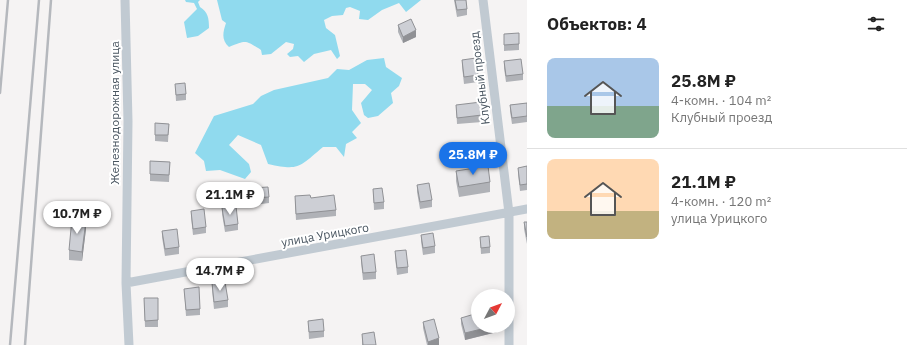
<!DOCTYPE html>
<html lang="ru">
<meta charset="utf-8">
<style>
:root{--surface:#fff;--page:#f2f2f2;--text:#222;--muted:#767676;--line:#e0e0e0;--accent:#1a73e8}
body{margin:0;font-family:"IBM Plex Sans",sans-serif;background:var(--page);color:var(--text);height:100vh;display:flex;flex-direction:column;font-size:15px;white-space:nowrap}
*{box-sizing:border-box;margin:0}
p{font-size:13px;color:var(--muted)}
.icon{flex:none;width:22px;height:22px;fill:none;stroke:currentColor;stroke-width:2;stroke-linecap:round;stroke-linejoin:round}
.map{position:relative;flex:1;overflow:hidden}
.side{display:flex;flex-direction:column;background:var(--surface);width:380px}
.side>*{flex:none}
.needle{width:26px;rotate:49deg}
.controls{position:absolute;left:471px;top:289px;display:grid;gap:8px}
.controls a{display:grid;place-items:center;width:44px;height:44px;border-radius:50%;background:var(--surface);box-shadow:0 2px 10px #0003;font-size:20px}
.price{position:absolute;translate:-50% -34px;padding:0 9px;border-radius:14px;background:#fff;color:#222;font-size:13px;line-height:26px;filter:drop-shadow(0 1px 2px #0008)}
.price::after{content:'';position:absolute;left:50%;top:24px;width:12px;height:9px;margin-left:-6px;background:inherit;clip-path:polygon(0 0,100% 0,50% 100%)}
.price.active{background:var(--accent);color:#fff}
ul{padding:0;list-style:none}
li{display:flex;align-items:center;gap:12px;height:100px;padding:0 20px}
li+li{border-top:1px solid var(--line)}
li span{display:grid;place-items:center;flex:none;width:112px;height:80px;border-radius:8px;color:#555}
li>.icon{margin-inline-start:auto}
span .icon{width:48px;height:48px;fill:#fffc;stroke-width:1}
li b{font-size:17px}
h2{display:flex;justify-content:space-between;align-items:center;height:48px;padding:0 20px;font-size:17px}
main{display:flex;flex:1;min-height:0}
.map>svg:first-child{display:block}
</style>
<main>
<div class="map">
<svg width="527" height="345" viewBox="0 0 527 345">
<rect width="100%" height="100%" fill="#f5f3f3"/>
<path fill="#90daee" d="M 185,0 L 200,0 L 198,2 L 200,7 C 208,12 209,18 209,28 L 198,36 L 187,38 L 184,22 L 197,9 L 194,3 L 186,2 Z
M 217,0 L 421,0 L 406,12 L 399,3 L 382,10 L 368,20 L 359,19 L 360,11 L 350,7 L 346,8 L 343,15 L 332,16 L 324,20 L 326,28 L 335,35 L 340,56 L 337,59 L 331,50 L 314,54 L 304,62 L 298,56 L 290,57 L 287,54 L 293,49 L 294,44 L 286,42 L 271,54 L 262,55 L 261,50 C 245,40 247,40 229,47 C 221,40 223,32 226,23 L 222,20 Z
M 384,58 L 386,67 L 402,78 L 399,86 L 391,93 L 393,103 L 378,116 L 368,118 L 364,115 L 361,103 L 372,90 L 365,84 L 353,84 L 352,110 L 361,123 L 352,132 L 357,138 L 346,144 L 344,157 L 336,147 L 323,147 C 299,167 300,171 268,164 L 261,145 L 238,135 L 229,145 L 249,164 L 251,172 L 245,179 L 220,170 L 206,171 L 204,161 L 195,153 L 214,116 L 253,104 L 261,96 L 274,90 L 328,78 L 337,69 L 349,70 L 367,60 Z"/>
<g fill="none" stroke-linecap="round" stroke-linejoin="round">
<path stroke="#c1cad2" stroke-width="9" d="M 125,0 L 128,121 L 126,283 L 129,345
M 483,0 L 509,213 L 509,345
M 126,283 L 527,209"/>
<path stroke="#b5b8bd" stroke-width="2.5" d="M 0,93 L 8,0
M 10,345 L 39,0
M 25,345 L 51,0"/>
</g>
<path fill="#b0b2b7" d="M 454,0 L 466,0 L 467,9 L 467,15 L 457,17 Z
M 398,25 L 416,37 L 403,43 L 398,32 Z
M 504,34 L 519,44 L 519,50 L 504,51 Z
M 462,60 L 478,75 L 478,82 L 464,84 L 462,66 Z
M 504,61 L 523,74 L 523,80 L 506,82 L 504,68 Z
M 175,84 L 186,94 L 186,100 L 176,101 Z
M 527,103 L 527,122 L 512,124 L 510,111 L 510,105 Z
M 456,105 L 482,115 L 482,122 L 457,124 Z
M 155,123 L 169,124 L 168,142 L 155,141 Z
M 150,161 L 170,162 L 169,182 L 150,181 Z
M 527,166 L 527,190 L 520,191 L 518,174 L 518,168 Z
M 456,171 L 490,182 L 490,192 L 459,197 L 456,181 Z
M 417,185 L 432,200 L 432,207 L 420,209 L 417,192 Z
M 253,188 L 269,197 L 269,203 L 254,205 Z
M 373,189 L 384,202 L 384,209 L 374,210 Z
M 295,196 L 311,198 L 336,210 L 336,216 L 296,220 L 295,203 Z
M 222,208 L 238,224 L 238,230 L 225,232 L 222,214 Z
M 191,211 L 206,227 L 206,233 L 193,235 L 191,217 Z
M 524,222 L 527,222 L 527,244 L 524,229 Z
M 86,229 L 82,261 L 69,260 L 69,250 Z
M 162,231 L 179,247 L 179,254 L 165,256 L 162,237 Z
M 421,235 L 435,246 L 435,253 L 423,255 L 421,241 Z
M 480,237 L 490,247 L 490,253 L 481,254 Z
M 395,251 L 408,267 L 408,273 L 397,275 L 395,257 Z
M 361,256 L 376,272 L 376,279 L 363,280 L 361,262 Z
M 212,283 L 228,300 L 228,307 L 214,309 L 212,290 Z
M 184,289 L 200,309 L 200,315 L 186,316 Z
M 144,298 L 158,298 L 158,327 L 145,327 Z
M 461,318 L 497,326 L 497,332 L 465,340 L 461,324 Z
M 308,321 L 324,331 L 324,337 L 309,339 Z
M 423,322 L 439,345 L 427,345 L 423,328 Z
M 362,334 L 376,345 L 362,345 Z"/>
<path fill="#909195" d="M 416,30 L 416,37 L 403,43 L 403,37 Z
M 86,220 L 86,229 L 82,261 L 82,252 Z
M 494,326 L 497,326 L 497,332 L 465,340 L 465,333 Z
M 439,338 L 439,345 L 428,345 L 428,342 Z"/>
<path fill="#cdcfd5" stroke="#909195" d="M 455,0 L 466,0 L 467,9 L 457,10 Z
M 411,19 L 416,30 L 403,37 L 398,25 Z
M 519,33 L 519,44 L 504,45 L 504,34 Z
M 476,58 L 478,75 L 464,77 L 462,60 Z
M 521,59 L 523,74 L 506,76 L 504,61 Z
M 185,83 L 186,94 L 176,95 L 175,84 Z
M 481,102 L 482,115 L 457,118 L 456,105 Z
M 527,103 L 527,116 L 512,118 L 510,105 Z
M 155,123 L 169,124 L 168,135 L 155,135 Z
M 150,161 L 170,162 L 169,175 L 150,174 Z
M 488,166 L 490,182 L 459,187 L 456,171 Z
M 527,166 L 527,184 L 520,185 L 518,168 Z
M 429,183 L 432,200 L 420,202 L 417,185 Z
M 268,187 L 269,197 L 254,198 L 253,188 Z
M 382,188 L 384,202 L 374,203 L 373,189 Z
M 310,195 L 311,198 L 334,195 L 336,210 L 296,214 L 295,196 Z
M 236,206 L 238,224 L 225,226 L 222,208 Z
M 204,209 L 206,227 L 193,229 L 191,211 Z
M 72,218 L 86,220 L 82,252 L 69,250 Z
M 524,222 L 527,222 L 527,237 Z
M 177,229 L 179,247 L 165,249 L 162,231 Z
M 433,233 L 435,246 L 423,248 L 421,235 Z
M 489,236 L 490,247 L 481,248 L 480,237 Z
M 406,250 L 408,267 L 397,268 L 395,251 Z
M 374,254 L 376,272 L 363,273 L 361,256 Z
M 225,282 L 228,300 L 214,302 L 212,283 Z
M 199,287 L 200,309 L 186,310 L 184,289 Z
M 144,298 L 158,298 L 158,320 L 145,321 Z
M 478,313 L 478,326 L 494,326 L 465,333 L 461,318 Z
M 323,319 L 324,331 L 309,332 L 308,321 Z
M 434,319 L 439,338 L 428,342 L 423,322 Z
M 374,332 L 376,345 L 363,345 L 362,334 Z"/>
<g text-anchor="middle" stroke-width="4" stroke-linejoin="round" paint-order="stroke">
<g font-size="12" fill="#4a5661" stroke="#fff">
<text transform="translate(480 78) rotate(-97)" y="4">Клубный проезд</text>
<text transform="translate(115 113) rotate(-90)" y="4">Железнодорожная улица</text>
<text transform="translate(325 235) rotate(-10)" y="4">улица Урицкого</text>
</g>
</g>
</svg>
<div class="controls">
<a><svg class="needle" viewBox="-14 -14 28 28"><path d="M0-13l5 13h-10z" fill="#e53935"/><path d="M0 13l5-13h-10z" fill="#767676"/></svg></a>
</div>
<b class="price active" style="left:473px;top:176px">25.8M ₽</b>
<b class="price" style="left:230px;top:216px">21.1M ₽</b>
<b class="price" style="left:77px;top:235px">10.7M ₽</b>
<b class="price" style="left:220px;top:292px">14.7M ₽</b>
</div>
<section class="side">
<h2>Объектов: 4<svg class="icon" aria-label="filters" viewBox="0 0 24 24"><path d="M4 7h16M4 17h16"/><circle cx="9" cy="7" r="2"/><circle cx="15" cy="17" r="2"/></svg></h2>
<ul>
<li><span style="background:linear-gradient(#a9c7e8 60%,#7fa58c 0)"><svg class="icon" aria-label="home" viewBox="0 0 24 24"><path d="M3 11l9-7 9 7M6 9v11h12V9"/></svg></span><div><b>25.8M ₽</b><p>4-комн. · 104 m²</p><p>Клубный проезд</p></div></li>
<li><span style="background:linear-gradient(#ffd9b3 65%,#c2b280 0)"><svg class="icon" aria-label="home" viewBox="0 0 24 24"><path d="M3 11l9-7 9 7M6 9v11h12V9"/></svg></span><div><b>21.1M ₽</b><p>4-комн. · 120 m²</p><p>улица Урицкого</p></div></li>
</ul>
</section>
</main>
